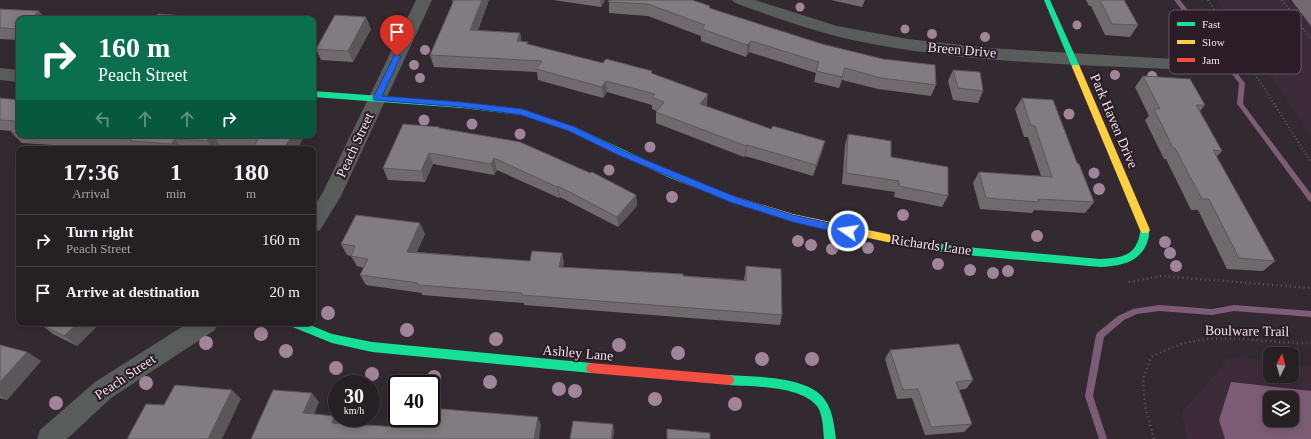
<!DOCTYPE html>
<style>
:root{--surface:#262024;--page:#2e282c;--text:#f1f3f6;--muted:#a4a3a6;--line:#423e41}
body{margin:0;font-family:Georgia,serif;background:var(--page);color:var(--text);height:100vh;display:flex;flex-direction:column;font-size:15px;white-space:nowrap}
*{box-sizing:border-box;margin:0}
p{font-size:13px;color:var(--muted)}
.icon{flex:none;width:22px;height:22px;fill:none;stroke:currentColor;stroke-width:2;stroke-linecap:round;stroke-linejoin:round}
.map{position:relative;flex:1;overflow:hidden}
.sheet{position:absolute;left:16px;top:146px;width:300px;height:180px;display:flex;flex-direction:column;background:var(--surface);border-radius:8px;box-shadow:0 2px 10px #0003,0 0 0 1px var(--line)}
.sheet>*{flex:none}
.hud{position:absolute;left:16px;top:16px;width:300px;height:122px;border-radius:8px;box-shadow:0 2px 10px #0003,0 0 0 1px var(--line);background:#0b6e4f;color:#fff;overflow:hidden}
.needle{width:26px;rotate:5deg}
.fabs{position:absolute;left:1263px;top:347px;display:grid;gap:8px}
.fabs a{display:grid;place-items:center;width:36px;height:36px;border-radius:8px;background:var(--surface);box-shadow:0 2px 10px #0003,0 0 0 1px var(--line);font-size:20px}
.speed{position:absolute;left:328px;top:375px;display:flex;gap:8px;font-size:20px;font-weight:700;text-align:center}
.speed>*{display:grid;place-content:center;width:52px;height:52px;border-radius:50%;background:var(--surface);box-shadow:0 2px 10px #0003,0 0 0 1px var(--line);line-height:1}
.speed small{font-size:10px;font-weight:400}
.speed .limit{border:2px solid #111;border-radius:6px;background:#fff;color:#111}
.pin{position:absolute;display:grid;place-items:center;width:34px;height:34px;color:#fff;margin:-41px -17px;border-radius:50% 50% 50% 0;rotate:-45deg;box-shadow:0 0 4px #0007}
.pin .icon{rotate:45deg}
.me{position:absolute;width:44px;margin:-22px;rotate:283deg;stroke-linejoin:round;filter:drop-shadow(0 0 3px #0008)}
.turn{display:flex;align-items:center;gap:14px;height:84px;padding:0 16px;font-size:18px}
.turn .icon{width:52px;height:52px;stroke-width:2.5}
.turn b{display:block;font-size:28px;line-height:34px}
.lanes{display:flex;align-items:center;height:38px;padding:0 16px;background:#0003;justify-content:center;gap:20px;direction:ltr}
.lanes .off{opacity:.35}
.eta{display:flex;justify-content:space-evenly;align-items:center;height:68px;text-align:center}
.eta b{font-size:24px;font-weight:700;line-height:28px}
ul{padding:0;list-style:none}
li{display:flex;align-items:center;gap:12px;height:52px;padding:0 16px;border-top:1px solid var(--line)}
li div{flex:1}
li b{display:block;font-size:15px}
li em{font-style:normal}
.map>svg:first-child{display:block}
.built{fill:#3e2b3a;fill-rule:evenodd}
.water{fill:#7d5d75;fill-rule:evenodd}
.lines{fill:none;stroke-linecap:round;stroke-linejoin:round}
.stream{fill:#7d5d75;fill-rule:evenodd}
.path-far1{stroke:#5d5e5f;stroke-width:2;stroke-dasharray:1 2.5;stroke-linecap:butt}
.path{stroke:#5d5e5f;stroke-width:2.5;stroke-dasharray:1 3.5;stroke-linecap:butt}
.street{fill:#585c5a;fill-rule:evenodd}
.fast{fill:#16e098;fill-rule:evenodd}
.slow{fill:#ffcf43;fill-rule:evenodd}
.jam{fill:#f24e42;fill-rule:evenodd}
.tree{fill:#a1849a}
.wall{fill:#706a6f}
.shaded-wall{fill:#5b565a}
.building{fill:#827b81;stroke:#5b565a}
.route{fill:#2563eb;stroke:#184099}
.labels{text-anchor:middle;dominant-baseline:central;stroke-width:4;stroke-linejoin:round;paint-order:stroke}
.street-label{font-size:14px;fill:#ede2ea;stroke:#2b1c27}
.key{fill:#2b1c27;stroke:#655762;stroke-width:1}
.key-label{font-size:11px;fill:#ede2ea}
</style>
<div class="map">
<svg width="1311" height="439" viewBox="0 0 1311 439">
<rect width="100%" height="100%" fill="#322a30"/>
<path class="built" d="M1217 0H1311V136L1275 82Z
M1230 357 1270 361V376H1292V364L1311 366V439H1187L1182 412ZM1270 398H1292V420H1270Z"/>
<path class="water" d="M1231 382 1311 391V439H1225L1219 420ZM1270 398H1292V420H1270Z"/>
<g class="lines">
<path class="stream" d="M1174 0H1180L1244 82 1245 83 1243 104 1311 194V202L1309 201 1238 105 1237 104 1239 83Z
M1159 305 1212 309 1234 305 1311 311V317L1234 311 1212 315 1159 311 1137 314 1124 320 1104 337 1093 396 1107 439H1099L1085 396 1096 335 1097 333 1118 316 1133 309Z"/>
<path class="path-far1" d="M1208 0 1311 162
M1282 0 1311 39"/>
<path class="path" d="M1129 282 1161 276 1311 288
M1154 439 1145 406 1143 379 1151 357C1165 350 1179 344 1194 341 1232 334 1273 344 1311 343"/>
<path class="street" d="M416 0H432L341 196 320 230 313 232V208L323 192Z
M732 0H755L837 26 908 39 988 48 1191 60 1197 61 1199 65 1197 69 1191 70C1078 64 964 64 853 40 813 31 774 17 735 3Z
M0 68 19 70V82L0 80Z
M188 323H218L215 330 111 398 67 439H37L40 430 95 382Z"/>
<path class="fast" d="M1044 0H1050L1080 67 1079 69H1073L1072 67Z
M313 91 462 102 522 109 575 127 676 174 730 195 731 197 727 200 670 178 569 131 521 115 462 108 313 97Z
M1145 226 1148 227C1150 232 1149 238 1147 243 1139 263 1120 266 1100 267L955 254 906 246 903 245 901 242 903 239 906 238 955 246 1100 259C1114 258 1131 258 1137 243 1140 238 1139 233 1142 227Z
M289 323H305L332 334 372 342 591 363 595 365 596 368 595 371 591 373 372 352 332 343 290 326Z
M729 375C755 377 809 376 825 400 833 411 834 426 836 439H824C823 429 823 414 817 406 800 385 754 387 729 385L725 383 724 380 725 377Z"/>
<path class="slow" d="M1073 65H1079L1080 67 1150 230 1148 233H1142L1140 230 1072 67Z
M727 194 793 214 906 238 909 239 911 242 909 245 906 246 793 222 724 199 723 197Z"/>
<path class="jam" d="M591 363 729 375 733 377 734 380 733 383 729 385 591 373 587 371 586 368 587 365Z"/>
</g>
<g class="tree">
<circle cx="800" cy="7" r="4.5"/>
<circle cx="1077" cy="25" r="4.5"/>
<circle cx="905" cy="29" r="4.5"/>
<circle cx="932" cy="34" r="5"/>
<circle cx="985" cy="37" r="5"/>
<circle cx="425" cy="50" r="5"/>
<circle cx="414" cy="65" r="5"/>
<circle cx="1115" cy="75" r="5"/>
<circle cx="1152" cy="76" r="5"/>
<circle cx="420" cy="78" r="5"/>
<circle cx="1069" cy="114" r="5.5"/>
<circle cx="424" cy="120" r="5.5"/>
<circle cx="472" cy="124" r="5.5"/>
<circle cx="520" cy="134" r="5.5"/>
<circle cx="650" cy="147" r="5.5"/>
<circle cx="609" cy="170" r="5.5"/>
<circle cx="1094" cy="173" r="5.5"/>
<circle cx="1099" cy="189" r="6"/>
<circle cx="672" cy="197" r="6"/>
<circle cx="903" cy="215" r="6"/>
<circle cx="1037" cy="236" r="6"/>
<circle cx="798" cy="241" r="6"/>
<circle cx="1165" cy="242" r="6"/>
<circle cx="811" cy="245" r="6"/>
<circle cx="868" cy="248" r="6"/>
<circle cx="832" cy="249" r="6"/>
<circle cx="1170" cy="253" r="6"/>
<circle cx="938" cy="264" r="6"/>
<circle cx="1176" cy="266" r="6"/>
<circle cx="970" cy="270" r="6"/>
<circle cx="1008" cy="271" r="6"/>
<circle cx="993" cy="273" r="6"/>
<circle cx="328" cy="313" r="7"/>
<circle cx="407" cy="330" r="7"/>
<circle cx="261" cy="334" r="7"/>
<circle cx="496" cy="339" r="7"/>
<circle cx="206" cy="343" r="7"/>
<circle cx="619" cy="345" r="7"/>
<circle cx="286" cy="351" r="7"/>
<circle cx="678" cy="353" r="7"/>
<circle cx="762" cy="359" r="7"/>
<circle cx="812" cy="359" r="7"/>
<circle cx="336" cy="368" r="7"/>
<circle cx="372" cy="374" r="7"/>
<circle cx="434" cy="377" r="7"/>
<circle cx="490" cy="382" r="7"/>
<circle cx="146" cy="383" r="7"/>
<circle cx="559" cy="389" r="7"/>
<circle cx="575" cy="391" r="7"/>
<circle cx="655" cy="399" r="7"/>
<circle cx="56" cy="403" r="7"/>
<circle cx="735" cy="404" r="7"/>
</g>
<path class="wall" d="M452 0H489L478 30 520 33 521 41 528 44 603 63 652 71V73L707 105 706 106 822 152 813 176 745 156 744 157 656 123V112L657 111 652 109V105L607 92 603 98 538 80 537 72 434 67 430 55 453 3Z
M553 0H605L601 7Z
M609 0 710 8 936 85 931 96 878 89 842 80 839 88 814 82 816 73 749 52 746 57 701 41V36L648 16 609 13Z
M831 0H865L862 7Z
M1086 0H1124L1138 25 1130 37 1105 35 1091 6H1089Z
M1292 0H1311V26L1292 1Z
M0 9 19 19V40L0 39Z
M371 29 353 62 321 60 316 49Z
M953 70 983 91 978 103 953 100 948 81Z
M1143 76 1205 105 1200 111 1222 151 1216 157 1275 261 1263 271 1227 269 1198 210H1191L1166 159H1164L1145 120 1149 116 1135 87Z
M0 98 19 100V135H305L297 149 220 145 217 149H114L22 143 11 132 12 131 0 130Z
M1022 98 1077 163 1094 202 1085 213 1034 210 1032 213 980 209 973 183 979 172 1041 176 1028 137H1024L1015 109Z
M440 128 636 195 637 206 618 227 560 197 559 198 497 170 494 175 433 164 425 182 388 180 383 168Z
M848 134 891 157 948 196 942 207 894 197 895 192 842 184 845 145Z
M425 234 417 252 530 261 562 253 564 263 563 267 744 280 746 266 782 315 780 325 524 305V303L422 295V293L366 285 360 275 364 268 357 266 351 256 347 255 341 244Z
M40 323H100L77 346 53 334 40 324Z
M0 345 27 352 41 361 7 400 0 398Z
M890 350 973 380 966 389 959 390 972 424 964 432 925 435 912 398 897 399 885 359Z"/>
<path class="shaded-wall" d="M482 0H489L473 41 470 30Z
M600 0H605L601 7Z
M39 11 46 19H31Z
M366 17 371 29 353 62 348 51Z
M520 33 522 44 517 41Z
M751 41 749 52 746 57 747 45Z
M845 68 842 80 839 88 842 77Z
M606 81 607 92 603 98 602 87Z
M708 94 707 105 699 115 700 104Z
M211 135H213L220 145 217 149H213L207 141Z
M292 135H305L297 149H284Z
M175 139 183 149H175L171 144Z
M825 141 822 152 813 176 816 165Z
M747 145 745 156 744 157 746 146Z
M429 153 433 164 425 182 421 171Z
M494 158 497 170 494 175 491 164Z
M558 186 560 197 559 198 557 187Z
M636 195 637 206 618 227 617 217Z
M420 223 425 234 412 262 407 252Z
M562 253 564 263 561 277 559 267Z
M78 323H100L77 346 64 336Z
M27 352 41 361 7 400 0 396V382Z
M232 390 241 399 222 439H208Z
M312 393 319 402 311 422 303 413Z
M335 416 342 424 332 423Z
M538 417 541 425 539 439H534Z
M613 424 614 432 613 439H611Z"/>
<path class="building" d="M454 0H482L470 30 520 33 517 41 528 42 527 44 603 63 606 59 652 71 651 73 708 94 700 104 771 129 773 126 825 141 816 165 747 145 746 146 656 112 664 102 652 97 655 94 606 81 602 87 536 69 542 61 430 55Z
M609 0H692L710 6 709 8 822 44 883 59 935 65 936 85 881 78 845 68 842 77 816 71 819 62 751 41 747 45 702 29 705 25 648 4 608 2Z
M1100 0H1124L1138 25 1112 24Z
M0 9 39 11 31 19H19V29L0 28Z
M158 14 202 17 201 19H154Z
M335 15 366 17 348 51 316 49Z
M51 16 82 17 80 19H47Z
M953 70 980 72 983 91 958 88Z
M1143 76 1190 79 1205 105H1196L1222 151 1213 150 1275 261 1239 258 1209 199H1202L1175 148H1173L1154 109H1160Z
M0 98 19 100V121L0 120Z
M1022 98 1053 100 1077 163 1079 164 1094 202 1038 199 1039 202 986 198 979 172 1052 177 1035 126H1031Z
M19 123V133L11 132Z
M403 124 439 127V128L520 142 590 173 592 172 636 195 617 217 558 186 557 187 494 158 491 164 429 153 421 171 383 168Z
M848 134 891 141V157L948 167V196L899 186V181L846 173Z
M60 135H211L207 141 175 139 171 144 130 141 131 139Z
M237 135H292L284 149H252L260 136Z
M356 215 420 223 407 252 530 261 532 251 562 253 559 267 683 274V276L746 281V266L781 269 782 315 522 295V293L418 285V283L360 275 368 259 351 256 355 246 341 244Z
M40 323H78L64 336 40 324Z
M959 344 973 380 956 382 972 424 931 427 918 389 903 390 890 350Z
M0 345 27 352 0 382Z
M175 385 232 390 208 439H127L146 404 164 405Z
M273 390 312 393 303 413 335 416 332 423 398 427 400 418H431V408L538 417 534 439H251Z
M573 421 613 424 611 439H570Z
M667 429 710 433V439H667Z"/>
<path class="route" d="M395 54 401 56 382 96 462 102 522 109 575 127 624 151 736 197 793 215 848 227 853 231 848 235 793 222 730 202 618 155 569 131 521 115 462 107 374 100 373 98Z"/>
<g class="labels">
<g class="street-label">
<text transform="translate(962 50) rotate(5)">Breen Drive</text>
<text transform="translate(1114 121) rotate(67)">Park Haven Drive</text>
<text transform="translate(355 145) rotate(-65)">Peach Street</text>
<text transform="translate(931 245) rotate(8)">Richards Lane</text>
<text transform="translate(1247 331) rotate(1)">Boulware Trail</text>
<text transform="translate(578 353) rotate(5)">Ashley Lane</text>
<text transform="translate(125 377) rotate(-34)">Peach Street</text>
</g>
</g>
<rect x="1169" y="10" width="132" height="64" rx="6" class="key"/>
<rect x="1177" y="22" width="18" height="4" fill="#16e098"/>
<rect x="1177" y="40" width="18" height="4" fill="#ffcf43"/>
<rect x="1177" y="58" width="18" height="4" fill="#f24e42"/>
<g class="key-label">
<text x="1202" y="28">Fast</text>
<text x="1202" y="46">Slow</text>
<text x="1202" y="64">Jam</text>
</g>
</svg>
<div class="fabs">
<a><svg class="needle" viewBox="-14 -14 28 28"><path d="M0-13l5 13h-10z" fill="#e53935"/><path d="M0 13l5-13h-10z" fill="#a4a3a6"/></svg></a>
<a><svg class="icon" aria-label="layers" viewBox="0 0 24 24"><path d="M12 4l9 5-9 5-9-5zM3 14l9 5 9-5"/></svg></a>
</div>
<div class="speed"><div>30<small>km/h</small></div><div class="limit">40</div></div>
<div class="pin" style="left:397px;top:56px;background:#d93025"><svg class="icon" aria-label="arrive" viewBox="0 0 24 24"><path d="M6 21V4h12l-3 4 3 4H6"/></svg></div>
<svg class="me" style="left:848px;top:231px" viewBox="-20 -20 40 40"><circle r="17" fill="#2563eb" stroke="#fff" stroke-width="3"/><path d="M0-11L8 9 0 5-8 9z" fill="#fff"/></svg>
<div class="hud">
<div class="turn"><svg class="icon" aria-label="right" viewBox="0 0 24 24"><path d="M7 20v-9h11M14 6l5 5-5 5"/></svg><div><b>160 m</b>Peach Street</div></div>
<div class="lanes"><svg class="icon off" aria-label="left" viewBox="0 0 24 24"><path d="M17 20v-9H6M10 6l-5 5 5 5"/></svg><svg class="icon off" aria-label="ahead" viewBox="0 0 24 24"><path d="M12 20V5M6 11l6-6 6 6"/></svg><svg class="icon off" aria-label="ahead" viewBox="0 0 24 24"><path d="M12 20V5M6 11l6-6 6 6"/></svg><svg class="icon" aria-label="right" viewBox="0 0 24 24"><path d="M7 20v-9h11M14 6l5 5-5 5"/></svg></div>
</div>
<section class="sheet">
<div class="eta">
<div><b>17:36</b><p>Arrival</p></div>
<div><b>1</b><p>min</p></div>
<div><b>180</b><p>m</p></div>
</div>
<ul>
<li><svg class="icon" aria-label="right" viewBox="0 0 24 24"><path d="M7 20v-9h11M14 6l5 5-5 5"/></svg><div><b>Turn right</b><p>Peach Street</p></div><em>160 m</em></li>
<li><svg class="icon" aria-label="arrive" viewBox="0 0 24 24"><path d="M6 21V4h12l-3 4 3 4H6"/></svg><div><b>Arrive at destination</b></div><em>20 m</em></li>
</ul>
</section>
</div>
